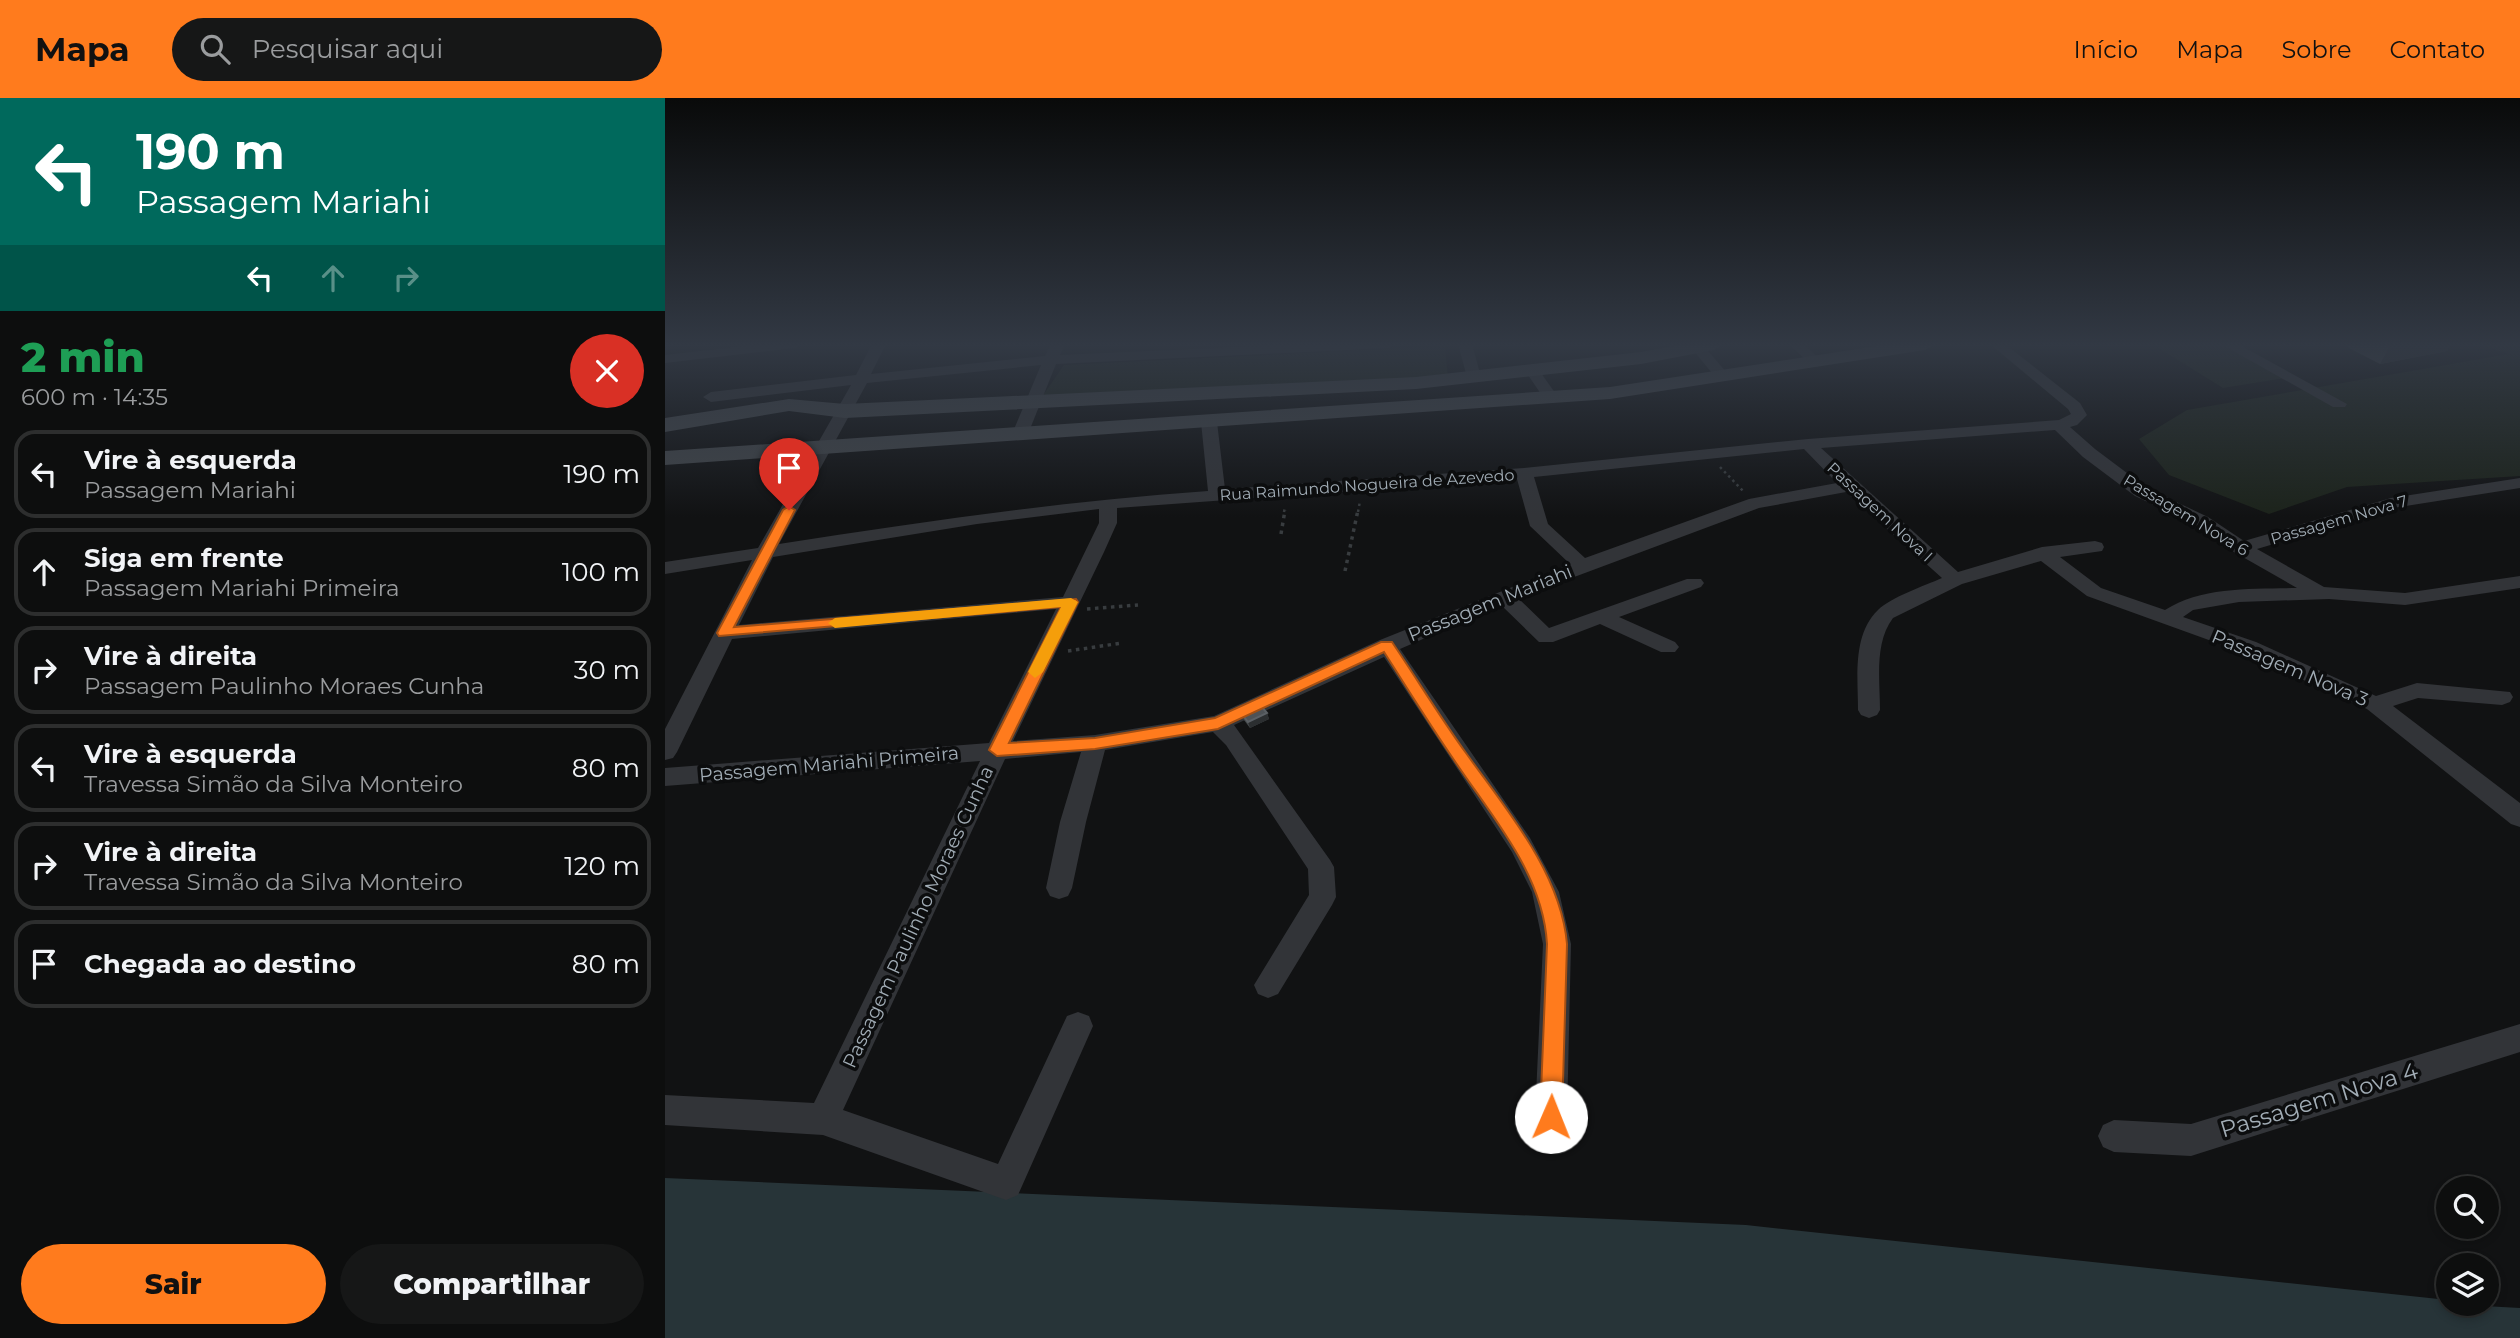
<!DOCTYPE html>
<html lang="pt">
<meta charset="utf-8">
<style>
:root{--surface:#0d0e0e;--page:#161717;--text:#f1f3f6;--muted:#9a9c9e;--line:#2d2e2e;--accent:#ff7b1d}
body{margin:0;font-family:Montserrat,sans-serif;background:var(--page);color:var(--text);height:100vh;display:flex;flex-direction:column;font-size:26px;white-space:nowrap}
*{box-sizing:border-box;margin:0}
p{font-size:23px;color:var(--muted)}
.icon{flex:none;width:38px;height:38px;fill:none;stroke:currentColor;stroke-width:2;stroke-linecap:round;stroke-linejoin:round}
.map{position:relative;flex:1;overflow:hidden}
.details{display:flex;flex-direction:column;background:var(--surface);width:665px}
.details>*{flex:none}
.guide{background:#00695c;color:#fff;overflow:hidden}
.tools{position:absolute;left:1771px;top:1078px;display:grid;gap:14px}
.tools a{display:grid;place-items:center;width:63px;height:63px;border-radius:50%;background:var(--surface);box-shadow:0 4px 10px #0003,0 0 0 2px var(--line);font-size:35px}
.pin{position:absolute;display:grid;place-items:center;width:60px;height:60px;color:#fff;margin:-72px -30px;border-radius:50% 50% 50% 0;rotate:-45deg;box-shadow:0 0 7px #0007}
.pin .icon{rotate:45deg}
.me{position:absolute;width:77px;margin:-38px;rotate:1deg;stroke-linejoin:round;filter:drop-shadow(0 0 5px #0008)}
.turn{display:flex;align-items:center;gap:24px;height:147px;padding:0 21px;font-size:32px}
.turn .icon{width:91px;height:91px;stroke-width:2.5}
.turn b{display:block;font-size:49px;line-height:60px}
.lanes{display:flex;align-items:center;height:66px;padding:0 21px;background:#0003;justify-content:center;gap:35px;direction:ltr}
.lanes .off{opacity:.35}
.round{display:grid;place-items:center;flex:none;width:74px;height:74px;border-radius:37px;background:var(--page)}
.headline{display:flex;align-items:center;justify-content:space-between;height:119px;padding:0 21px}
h1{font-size:42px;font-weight:800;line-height:52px;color:#1e9e55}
.cta{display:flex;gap:14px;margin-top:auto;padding:14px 21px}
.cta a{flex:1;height:80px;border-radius:42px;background:var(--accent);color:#111;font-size:28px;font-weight:800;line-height:80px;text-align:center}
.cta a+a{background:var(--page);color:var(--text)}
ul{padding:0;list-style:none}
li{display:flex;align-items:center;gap:21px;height:88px;margin:0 14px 10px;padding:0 7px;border:4px solid var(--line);border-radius:21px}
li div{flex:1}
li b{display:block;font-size:26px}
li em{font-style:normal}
header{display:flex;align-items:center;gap:42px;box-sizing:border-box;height:98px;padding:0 35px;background:var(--accent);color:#111}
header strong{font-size:33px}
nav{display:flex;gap:38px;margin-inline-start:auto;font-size:24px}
.search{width:490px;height:63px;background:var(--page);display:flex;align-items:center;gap:18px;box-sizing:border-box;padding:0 24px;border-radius:38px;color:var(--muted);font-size:26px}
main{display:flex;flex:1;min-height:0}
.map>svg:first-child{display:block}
.green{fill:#1c231b}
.water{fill:#273438}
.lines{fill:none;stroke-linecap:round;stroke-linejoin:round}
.path-far1{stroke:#383c3f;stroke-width:2.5;stroke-dasharray:2.5 3.5;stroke-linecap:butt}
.path{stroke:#383c3f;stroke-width:3.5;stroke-dasharray:3.5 4.5;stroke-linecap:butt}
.street{fill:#323438;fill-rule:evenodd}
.secondary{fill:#404448;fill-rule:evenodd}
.wall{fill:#44484b}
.shaded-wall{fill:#2b2e30}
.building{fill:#4e5256;stroke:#5b6065;stroke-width:2}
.route{fill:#ff7b1d;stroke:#a65013;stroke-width:2}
.slow{fill:#f59e0b}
.labels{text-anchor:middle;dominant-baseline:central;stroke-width:7;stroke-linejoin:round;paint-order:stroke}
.far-street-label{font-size:16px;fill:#a1acb5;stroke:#0c0d0e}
.street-label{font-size:19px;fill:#a1acb5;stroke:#0c0d0e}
.near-street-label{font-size:23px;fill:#a1acb5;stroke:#0c0d0e}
</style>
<header>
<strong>Mapa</strong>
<div class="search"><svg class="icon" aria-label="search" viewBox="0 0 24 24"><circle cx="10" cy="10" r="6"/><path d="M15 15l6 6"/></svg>Pesquisar aqui</div>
<nav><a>Início</a><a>Mapa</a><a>Sobre</a><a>Contato</a></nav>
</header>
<main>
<section class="details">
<div class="guide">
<div class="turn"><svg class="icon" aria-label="left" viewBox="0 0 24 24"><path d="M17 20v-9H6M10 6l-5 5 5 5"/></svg><div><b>190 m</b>Passagem Mariahi</div></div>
<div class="lanes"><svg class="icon" aria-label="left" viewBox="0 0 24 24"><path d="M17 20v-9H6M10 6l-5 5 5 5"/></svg><svg class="icon off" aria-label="ahead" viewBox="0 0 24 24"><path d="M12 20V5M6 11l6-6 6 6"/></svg><svg class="icon off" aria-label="right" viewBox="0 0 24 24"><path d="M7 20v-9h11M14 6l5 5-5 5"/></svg></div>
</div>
<div class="headline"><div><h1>2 min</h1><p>600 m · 14:35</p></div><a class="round" style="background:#d93025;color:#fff"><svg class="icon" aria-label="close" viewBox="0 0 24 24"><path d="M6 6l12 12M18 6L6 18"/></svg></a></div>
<ul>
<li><svg class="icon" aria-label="left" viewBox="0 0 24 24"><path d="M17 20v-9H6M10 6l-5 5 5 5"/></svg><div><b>Vire à esquerda</b><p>Passagem Mariahi</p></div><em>190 m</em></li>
<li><svg class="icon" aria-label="ahead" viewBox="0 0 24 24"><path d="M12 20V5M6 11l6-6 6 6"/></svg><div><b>Siga em frente</b><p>Passagem Mariahi Primeira</p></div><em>100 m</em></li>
<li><svg class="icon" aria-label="right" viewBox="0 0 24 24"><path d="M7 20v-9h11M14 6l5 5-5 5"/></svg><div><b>Vire à direita</b><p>Passagem Paulinho Moraes Cunha</p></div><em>30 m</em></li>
<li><svg class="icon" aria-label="left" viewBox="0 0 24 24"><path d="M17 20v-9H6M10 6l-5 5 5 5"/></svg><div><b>Vire à esquerda</b><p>Travessa Simão da Silva Monteiro</p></div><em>80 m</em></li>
<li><svg class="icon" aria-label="right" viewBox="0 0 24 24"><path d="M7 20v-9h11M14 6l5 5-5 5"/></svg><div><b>Vire à direita</b><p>Travessa Simão da Silva Monteiro</p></div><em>120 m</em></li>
<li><svg class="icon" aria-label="arrive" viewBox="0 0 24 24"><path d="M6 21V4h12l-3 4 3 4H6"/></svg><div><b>Chegada ao destino</b></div><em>80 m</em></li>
</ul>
<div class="cta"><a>Sair</a><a>Compartilhar</a></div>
</section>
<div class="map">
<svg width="1855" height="1240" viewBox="0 0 1855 1240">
<rect width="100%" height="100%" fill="#111213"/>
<path class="green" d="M1514 246H1560L1620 280 1558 290 1492 249Z
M1811 246H1855V378L1682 389 1604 416 1504 377 1474 341 1522 312 1844 256Z
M780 248 783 281 374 303 399 267Z"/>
<path class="water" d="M0 1080 1081 1127 1783 1202V1206L1855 1210V1240H0Z"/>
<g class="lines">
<path class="path-far1" d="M1055 369 1079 394
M619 414 620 409
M693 414 695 403"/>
<path class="path" d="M616 436 620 412
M680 473 693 412
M422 511 473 507
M403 553 457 545"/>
<path class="street" d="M97 246H137L130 250 0 265V257Z
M207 246H221L206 276 380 258 386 246H400L395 257 643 246H731L724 250 391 266 363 336 355 341 347 336 376 267 202 285 114 446C257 424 398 403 543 393L536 324 544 319 552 324 560 391 859 370 1143 341 1394 322 1406 316 1403 311 1325 246H1340L1415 305 1422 317 1412 327 1405 329 1430 351 1482 390 1543 419 1579 443 1726 400 1855 380V390L1728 410 1592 451 1659 489 1740 495 1855 478V490L1740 507 1664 501 1574 504 1528 512 1518 519 1591 544 1711 598 1752 585 1845 594 1848 599 1845 604 1837 607 1753 600 1728 608 1855 705V729L1846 726 1702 611 1577 554 1422 498 1376 463 1297 486 1228 520C1209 545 1215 583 1215 612L1212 617 1204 620 1196 617 1193 612C1193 580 1187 537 1213 512 1226 499 1259 488 1277 480L1181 394 1094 410 853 500 884 530 1022 481H1036L1039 485 1036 489 954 519 1010 544 1014 549 1010 554H996L935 526 888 544H874L836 507 735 551 865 740 894 794 906 846 902 1019 897 1030 886 1035 875 1030 870 1019 878 846 867 794 847 754 719 559 569 627 665 762 669 769 671 799 667 807 613 896 603 900 593 896 589 887 644 797 643 771 561 647 548 634 440 652 421 724 407 790 403 798 394 801 385 798 381 790 395 724 416 654 340 661 178 1012 333 1066 402 918 413 914 424 918 428 928 353 1097 341 1102 158 1037 0 1027V997L149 1005 315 663 0 688V670L324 645 391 511 67 541 12 654 8 660 0 662V631L87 462 0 476V464L93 450 186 287 46 304 38 299 46 294 191 277ZM1390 332 1418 359 1470 398 1531 427 1569 454 1632 490C1589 491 1537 488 1500 512L1436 490 1395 459 1437 453 1439 449 1437 445 1430 443 1377 449 1293 474 1156 350ZM1139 351 1172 385 1084 401 920 460 883 426 869 379ZM852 381 865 428 905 466 715 542 549 618 430 637 348 643 439 454 452 425V410ZM434 411V425L398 499 74 527 108 459 312 426Z
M793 246H807L816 279 814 282H804L802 279Z
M1023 246H1037L1062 275 1064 278 1062 281H1052Z
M1124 246H1139L1157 263 1155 266H1145Z
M1556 246H1573L1682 306 1680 309H1668Z
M866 267 871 268 893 299 890 302 885 304 880 302 859 271Z
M1855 926V954L1526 1058 1449 1054 1438 1049 1433 1038 1438 1027 1449 1022 1526 1026Z"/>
<path class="secondary" d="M1020 246H1059L1049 252 976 266 751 291 180 320 124 313 0 334V320L124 301 180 306 751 279 976 254Z
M1225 246H1270L1260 252 945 301 0 367V353L945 289Z"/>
</g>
<path class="wall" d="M1681 246H1786L1782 253 1715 266 1682 249Z
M577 609 602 615 604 621 585 630 579 622 577 616 579 615Z"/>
<path class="shaded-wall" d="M1726 246H1786L1782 253 1715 266Z
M602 615 604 621 585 630 583 624Z"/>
<path class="building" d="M591 602 602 615 583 624 577 616 581 614 577 609Z"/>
<linearGradient id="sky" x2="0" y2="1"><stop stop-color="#090a0a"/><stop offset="0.59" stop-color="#323944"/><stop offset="1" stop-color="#323944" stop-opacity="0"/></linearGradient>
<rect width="1855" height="419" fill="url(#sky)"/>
<path class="route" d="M124 408 130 412 69 529 411 501 413 504 344 645 430 640 550 620 716 544H727C752 581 775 619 801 655 841 711 896 775 902 846L897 1019 894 1027 886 1030 878 1027 875 1019 882 846C878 775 826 718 789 662 765 627 742 590 719 554L553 631 430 651 332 658 324 652 396 509 54 538 52 535 118 412Z"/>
<path class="slow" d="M406 500 413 504 378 574 370 580 363 574 396 509 170 530 163 525 170 520Z"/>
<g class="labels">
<g class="far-street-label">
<text transform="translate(702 387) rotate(-4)">Rua Raimundo Nogueira de Azevedo</text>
<text transform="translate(1215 414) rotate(43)">Passagem Nova I</text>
<text transform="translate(1521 417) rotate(31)">Passagem Nova 6</text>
<text transform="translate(1674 422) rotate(-16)">Passagem Nova 7</text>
</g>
<g class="street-label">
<text transform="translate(825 505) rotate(-22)">Passagem Mariahi</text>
<text transform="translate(1625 570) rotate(23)">Passagem Nova 3</text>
<text transform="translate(164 666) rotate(-5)">Passagem Mariahi Primeira</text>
<text transform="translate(253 819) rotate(-65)">Passagem Paulinho Moraes Cunha</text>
</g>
<g class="near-street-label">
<text transform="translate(1654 1002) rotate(-17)">Passagem Nova 4</text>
</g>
</g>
</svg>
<div class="tools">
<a><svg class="icon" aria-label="search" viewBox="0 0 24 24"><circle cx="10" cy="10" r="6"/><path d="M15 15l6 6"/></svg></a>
<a><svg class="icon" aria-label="layers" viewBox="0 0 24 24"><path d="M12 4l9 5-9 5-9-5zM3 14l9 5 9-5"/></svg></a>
</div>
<div class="pin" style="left:124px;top:412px;background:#d93025"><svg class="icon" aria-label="arrive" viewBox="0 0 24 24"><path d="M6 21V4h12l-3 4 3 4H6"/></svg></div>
<svg class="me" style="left:886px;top:1019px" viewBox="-20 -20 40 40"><circle r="19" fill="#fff"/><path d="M0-13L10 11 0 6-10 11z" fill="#ff7b1d"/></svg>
</div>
</main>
